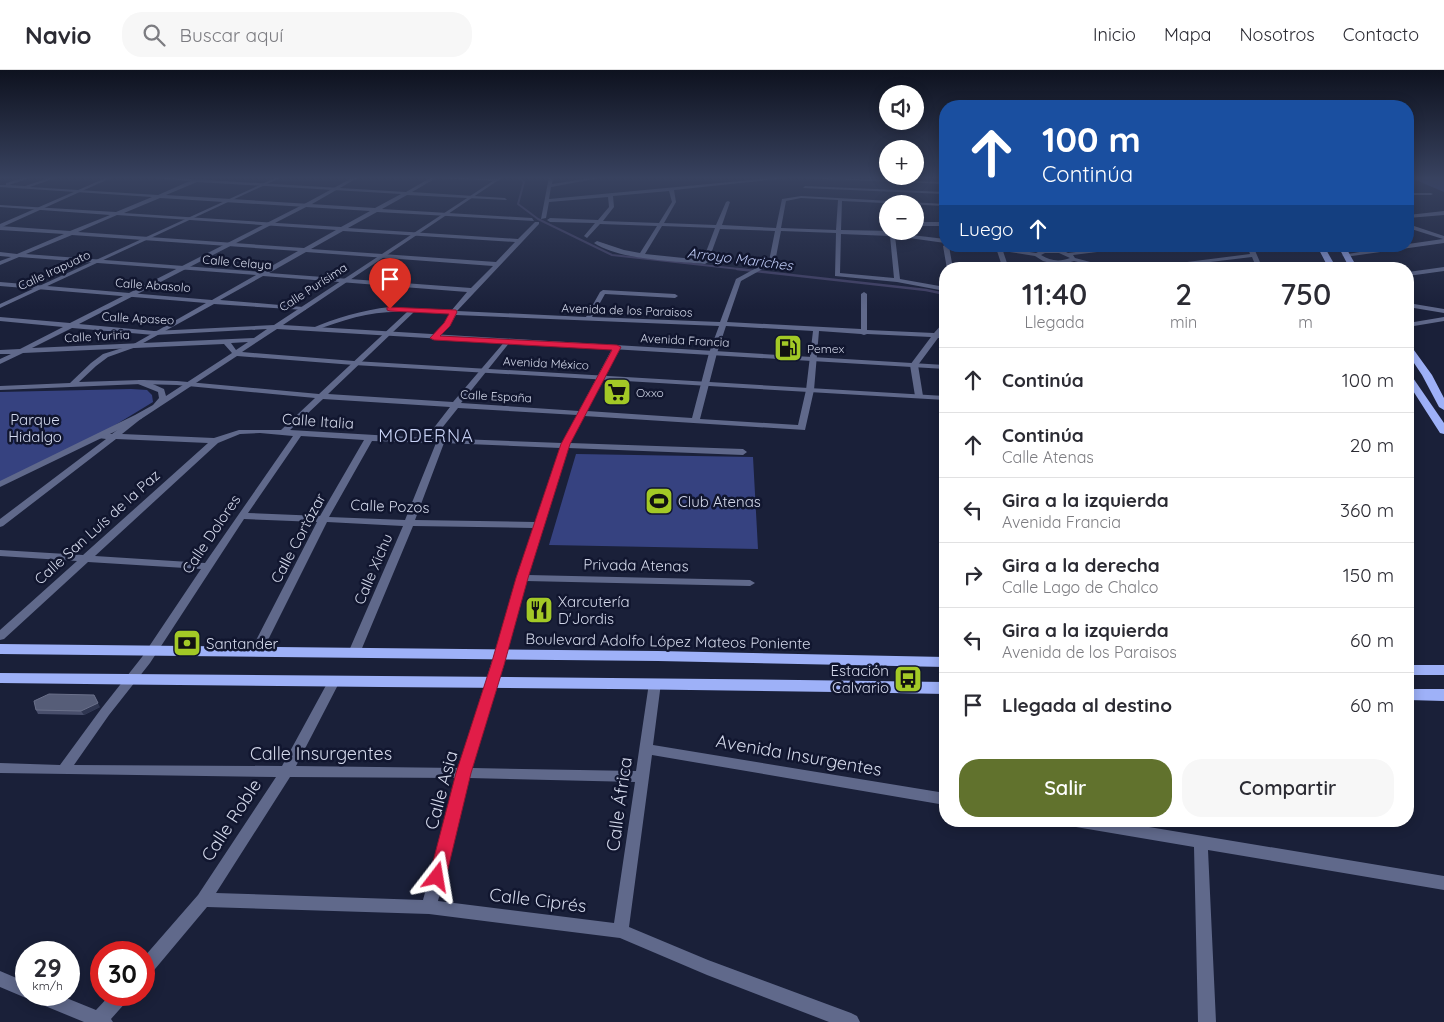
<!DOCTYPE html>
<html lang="es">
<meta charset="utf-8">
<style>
:root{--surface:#fff;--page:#f7f7f7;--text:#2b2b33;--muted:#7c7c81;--line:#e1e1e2;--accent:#61722d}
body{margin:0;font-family:Quicksand,sans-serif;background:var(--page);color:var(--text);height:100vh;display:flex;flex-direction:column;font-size:19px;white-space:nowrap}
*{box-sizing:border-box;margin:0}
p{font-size:16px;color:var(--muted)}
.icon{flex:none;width:28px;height:28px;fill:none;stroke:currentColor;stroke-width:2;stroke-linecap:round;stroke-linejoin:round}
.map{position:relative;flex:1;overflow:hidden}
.details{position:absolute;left:939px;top:192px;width:475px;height:565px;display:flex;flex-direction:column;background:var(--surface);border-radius:20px;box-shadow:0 2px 12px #0003}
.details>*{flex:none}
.hud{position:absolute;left:939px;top:30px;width:475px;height:152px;border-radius:20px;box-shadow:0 2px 12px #0003;background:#1a4fa0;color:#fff;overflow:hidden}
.tools{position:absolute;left:879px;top:15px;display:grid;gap:10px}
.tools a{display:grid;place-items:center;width:45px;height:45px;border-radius:50%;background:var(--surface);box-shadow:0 2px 12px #0003;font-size:25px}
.speed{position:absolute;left:15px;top:871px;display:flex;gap:10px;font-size:25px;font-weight:700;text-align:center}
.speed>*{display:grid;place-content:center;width:65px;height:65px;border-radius:50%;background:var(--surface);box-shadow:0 2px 12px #0003;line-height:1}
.speed small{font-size:12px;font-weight:400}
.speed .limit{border:8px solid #d22;background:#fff;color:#111}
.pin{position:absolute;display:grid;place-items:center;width:42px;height:42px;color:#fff;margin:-51px -21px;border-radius:50% 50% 50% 0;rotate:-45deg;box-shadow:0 0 5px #0007}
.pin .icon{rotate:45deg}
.me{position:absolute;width:55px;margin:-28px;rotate:14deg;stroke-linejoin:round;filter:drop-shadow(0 0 4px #0008)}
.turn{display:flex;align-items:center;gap:18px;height:105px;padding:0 20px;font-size:22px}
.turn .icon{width:65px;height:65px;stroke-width:2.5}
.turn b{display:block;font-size:35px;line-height:42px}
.then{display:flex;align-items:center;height:48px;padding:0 20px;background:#0003;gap:10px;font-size:19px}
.eta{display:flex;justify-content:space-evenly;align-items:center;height:85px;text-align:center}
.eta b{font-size:30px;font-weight:600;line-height:35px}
.primary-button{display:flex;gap:10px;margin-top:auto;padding:10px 20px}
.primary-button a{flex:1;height:58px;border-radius:20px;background:var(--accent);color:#fff;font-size:20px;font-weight:600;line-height:58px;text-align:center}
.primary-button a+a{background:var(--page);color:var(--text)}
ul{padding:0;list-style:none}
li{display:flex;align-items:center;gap:15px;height:65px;padding:0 20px;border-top:1px solid var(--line)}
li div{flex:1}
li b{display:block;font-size:19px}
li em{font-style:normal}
header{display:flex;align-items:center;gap:30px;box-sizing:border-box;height:70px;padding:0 25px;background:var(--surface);border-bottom:1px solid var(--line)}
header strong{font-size:24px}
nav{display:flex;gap:28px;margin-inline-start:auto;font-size:18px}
.search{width:350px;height:45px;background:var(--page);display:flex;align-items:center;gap:12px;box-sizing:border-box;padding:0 18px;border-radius:20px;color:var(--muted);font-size:19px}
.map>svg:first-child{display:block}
.green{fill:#364280}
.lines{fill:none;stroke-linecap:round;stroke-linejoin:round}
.stream-far1{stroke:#424166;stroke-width:2}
.stream{stroke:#424166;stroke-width:2.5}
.minor{fill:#60698b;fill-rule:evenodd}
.tertiary{fill:#60698b;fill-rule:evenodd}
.primary{fill:#9eb1f8;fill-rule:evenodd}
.wall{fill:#484e6b}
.shaded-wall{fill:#2f3651}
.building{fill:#565d78;stroke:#6a708a}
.route{fill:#e11d48;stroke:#92132f}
.labels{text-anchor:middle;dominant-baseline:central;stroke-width:5;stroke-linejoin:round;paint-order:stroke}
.far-street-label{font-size:12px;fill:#d3d8ea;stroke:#11162f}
.far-poi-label{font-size:12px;fill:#d3d8ea;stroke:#11162f;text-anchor:start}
.far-water-label{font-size:14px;font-style:italic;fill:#bdc9f4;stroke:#11162f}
.park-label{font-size:15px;fill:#d4dbf0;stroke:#11162f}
.street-label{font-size:15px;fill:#d3d8ea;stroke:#11162f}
.poi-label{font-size:15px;fill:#d3d8ea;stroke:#11162f;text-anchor:start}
.quarter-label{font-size:18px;letter-spacing:1px;fill:#c7d1f4;stroke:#11162f}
.near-street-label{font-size:18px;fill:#d3d8ea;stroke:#11162f}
</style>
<header>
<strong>Navio</strong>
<div class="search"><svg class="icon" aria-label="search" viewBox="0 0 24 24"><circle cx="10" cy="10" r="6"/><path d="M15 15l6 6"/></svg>Buscar aquí</div>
<nav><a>Inicio</a><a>Mapa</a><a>Nosotros</a><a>Contacto</a></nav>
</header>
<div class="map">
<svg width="1444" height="952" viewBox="0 0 1444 952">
<rect width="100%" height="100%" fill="#1a2039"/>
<path class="green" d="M1409 107H1439L1444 109V122Z
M131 319 147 320 152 325 153 332 107 360 0 414V322Z
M576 384 753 387 758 479 549 475Z"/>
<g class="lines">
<path class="stream-far1" d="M518 107 524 112 518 134 538 149 612 185 748 200"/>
<path class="stream" d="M737 199 926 220 945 224"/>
<path class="minor" d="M27 107H33L9 115 25 116 52 107H58L30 117 158 125 190 111 140 107H158L406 122 432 107 497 109 499 111 436 108 412 122 505 128 507 130 407 125 382 139 532 148 534 151 377 142 348 158 518 169 535 152H539V154L457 241 586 247 600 222 603 220 675 224 678 226 675 228 605 224 592 247 720 252 736 209 769 191 775 161 720 159 708 192 705 194C674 191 620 190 594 173L597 171 624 180 640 183 657 156 600 154 587 168 584 166 595 153 550 152 547 150 550 148 598 150 609 137 608 127 549 132 546 148 541 149 549 107H553L552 114 597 107H605L551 117 549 129 784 107H796L674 120 676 132 664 153 716 155 726 132 728 131 730 132 722 155 776 158 782 129 801 126 945 134V136L842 131 841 160 895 161V163L945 169V173L895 166 900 209 945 217V221L897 212 835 206 836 163 781 161 775 192 741 211 727 252 861 259V224L864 222 867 224V260L934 263 943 253 945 252V259L941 264H945V268H938L918 295 923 326 922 328H916L915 326 910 295 931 267 867 264 864 265 861 264 819 261 814 320 805 360 584 346 570 373 743 379 747 382 743 385 568 378 528 505 750 510 755 513 750 516 526 511 504 595 472 698 636 701 649 613 651 610 655 609 659 610 661 613 653 675 945 723V735L652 685 629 857 708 890 851 943 857 946 860 952H829L707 905 620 868 429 844 207 837 150 905 144 907V887L198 825 276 707 0 703V693L60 695 101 639 142 587 201 499 88 492 4 569 0 570V560L77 491 0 486V480L83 485 208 373 116 369 3 456 0 457V449L106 369 98 368V364H112L135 346H138L142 348 122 364 214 368 239 360H281L315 328 177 315 141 314 0 320V316L70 313 91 293 103 284 132 275 206 233 0 216V212L212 230 256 205 19 187 0 195V191L11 187 0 186V182L17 184 64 164 0 160V156L70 161 110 145 0 137V135L116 142 152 127 0 117V115H6V113ZM197 112 401 124 375 138 166 125ZM669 121 672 132 659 153 603 151 614 137 613 126ZM160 128 370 141 341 157 124 143ZM801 128 838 130 836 160 781 158 786 131ZM117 145 336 160 304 178 78 162ZM662 156 715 158 703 190 645 184ZM343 161 515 172 496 192 311 179ZM841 164 890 166 894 208 840 203ZM72 165 298 181 261 202 26 184ZM306 182 493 196 471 218 269 203ZM263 206 467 222 451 241 390 237C362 240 336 248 310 259V261H314C345 249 374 240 407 242L319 324 177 311 141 310 79 312 96 296 108 287 136 277 214 234 305 240 306 239 303 237 220 230ZM414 242 449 244 445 253 430 268 433 270 450 255 456 245 719 256 709 283 692 348 587 341 621 277 617 275 613 277 579 341 461 333 510 272 511 271 508 269 506 270 453 332 328 324ZM726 256 813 261 806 320 798 355 700 349 717 283ZM323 329 450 337 426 368 290 360ZM458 338 577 345 562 373 434 368ZM260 363 293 366 205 493 95 486 218 373 240 364ZM301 366 364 370 320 446 248 443ZM372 371 436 373 405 450 329 447ZM444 373 560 378 535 452 415 450ZM244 449 317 452 250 582 252 585H260L262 582 327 452 403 456 348 583 350 586H358L360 583 413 456 533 458 459 698 296 696 340 611 338 608 334 607 330 608 282 696 74 695 109 645 150 593ZM290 707 456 708 423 830 216 823ZM469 708 635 712 614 853 438 831Z
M799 107 945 112V114L801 108Z
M805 116 945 122V124L803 118Z
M1408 123H1431L1433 124 1431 125H1408Z
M915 152H945V156H915Z
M1408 154 1444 166V173L1345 187 1342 185 1395 176H1408V174L1443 169 1408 158Z
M945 175V176H949L953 199H947L943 176Z
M975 176H991L1036 183 1044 179H1060L1068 183 1124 176H1145L1073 185 1075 188 1117 199H1106L1074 191 1064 194H1054L1043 191 1035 186 1003 181 1009 199H1003L997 181ZM1045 183H1059L1070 188C1060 192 1050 191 1041 185Z
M1247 176H1253L1263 199H1257L1252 187 1152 199H1132L1250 184Z
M1444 197V201L1408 206V202Z
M1069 751H1113L1444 806V820L1208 780 1216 952H1198L1194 777 1076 757 1071 755Z
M0 901 26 912V925H59L96 940 110 925H129L127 931 111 949 113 952H84L33 931 31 926 26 928 0 917Z"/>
<path class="tertiary" d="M108 107H113L0 158V154Z
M277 107H282L0 238V234Z
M354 107H359L312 134 79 254 154 261 274 255 499 107H503L283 255 945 295V299L277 259 242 282 354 291 945 326V330L354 295 237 286 141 349 0 417V411L135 345 153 335 159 328 158 322 138 314V310H144L164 319 166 326 232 283 224 274 23 283 0 294V289L11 284H0V280L20 279 63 257 0 251V247L70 253 308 132ZM72 258 154 265 267 259 254 268 32 278ZM248 272 236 280 231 273Z
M1444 141V145L1408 148V145Z
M1408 233 1444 239V243L1408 237Z
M1444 247V251L1408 257V253Z"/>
<path class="primary" d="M1317 176H1324L1337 199H1329Z
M1338 176H1345L1358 199H1350Z
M1408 275 1411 276 1432 305 1444 328V340L1439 337 1422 305 1408 284Z
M1408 304 1411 305 1444 353V364L1440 363 1408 313Z
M0 574 658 581 945 587V597L658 591 0 584Z
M1408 595H1444V605H1408Z
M0 603C315 606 630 607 945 612V624C630 618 315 617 0 613Z
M1444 619V631L1408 630V619Z"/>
</g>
<path class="wall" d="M100 637 84 645 38 644 36 640Z"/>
<path class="shaded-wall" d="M94 625 100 637 84 645 81 641Z"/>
<path class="building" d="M49 624 94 625 98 633 81 641 36 640 34 631Z"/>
<linearGradient id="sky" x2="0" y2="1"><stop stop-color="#0e121f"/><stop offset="0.45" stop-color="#38425f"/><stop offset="1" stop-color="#38425f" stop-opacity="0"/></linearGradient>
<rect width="1444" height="240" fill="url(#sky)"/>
<path class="route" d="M387 237 456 240 457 242 450 256 440 266 617 275 621 277 570 374 528 508 504 595 471 703 446 807 443 812 437 814 431 812 429 807 456 703 491 595 516 508 561 374 612 280 434 270 430 268 444 253 449 244 390 241 387 240Z"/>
<defs>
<symbol id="fuel-square" viewBox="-11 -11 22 22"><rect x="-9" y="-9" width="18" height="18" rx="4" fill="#a3c926" stroke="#11162f"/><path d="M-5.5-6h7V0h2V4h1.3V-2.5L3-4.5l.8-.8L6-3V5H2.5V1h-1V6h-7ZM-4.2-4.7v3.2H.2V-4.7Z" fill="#111"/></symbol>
<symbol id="supermarket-square" viewBox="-11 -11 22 22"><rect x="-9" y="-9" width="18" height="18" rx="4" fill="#a3c926" stroke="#11162f"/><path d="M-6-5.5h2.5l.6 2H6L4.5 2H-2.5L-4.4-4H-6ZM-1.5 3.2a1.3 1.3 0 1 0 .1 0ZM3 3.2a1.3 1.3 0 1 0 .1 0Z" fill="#111"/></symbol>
<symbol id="stadium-square" viewBox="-11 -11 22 22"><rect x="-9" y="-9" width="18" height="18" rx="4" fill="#a3c926" stroke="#11162f"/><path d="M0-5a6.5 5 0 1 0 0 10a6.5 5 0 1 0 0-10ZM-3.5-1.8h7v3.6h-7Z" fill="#111"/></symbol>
<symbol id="restaurant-square" viewBox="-11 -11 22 22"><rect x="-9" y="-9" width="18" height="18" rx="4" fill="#a3c926" stroke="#11162f"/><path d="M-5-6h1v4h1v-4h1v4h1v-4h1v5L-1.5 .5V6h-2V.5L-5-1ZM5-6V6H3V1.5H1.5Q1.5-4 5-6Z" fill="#111"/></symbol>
<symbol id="bank-square" viewBox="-11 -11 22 22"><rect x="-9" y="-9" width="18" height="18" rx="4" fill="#a3c926" stroke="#11162f"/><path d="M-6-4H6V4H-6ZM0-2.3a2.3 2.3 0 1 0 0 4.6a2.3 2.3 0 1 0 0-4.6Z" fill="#111"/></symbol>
<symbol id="bus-square" viewBox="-11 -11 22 22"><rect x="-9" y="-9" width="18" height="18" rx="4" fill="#a3c926" stroke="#11162f"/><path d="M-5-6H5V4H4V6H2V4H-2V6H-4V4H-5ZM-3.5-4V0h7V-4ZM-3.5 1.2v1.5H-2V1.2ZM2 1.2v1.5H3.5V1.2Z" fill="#111"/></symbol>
</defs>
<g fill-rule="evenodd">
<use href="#fuel-square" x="772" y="262" width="32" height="32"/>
<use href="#supermarket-square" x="601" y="306" width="32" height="32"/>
<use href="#stadium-square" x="643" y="415" width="32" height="32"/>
<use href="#restaurant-square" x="523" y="524" width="32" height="32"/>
<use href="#bank-square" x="171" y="557" width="32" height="32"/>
<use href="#bus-square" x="892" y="593" width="32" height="32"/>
</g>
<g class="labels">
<g class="far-street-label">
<text transform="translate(237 192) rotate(5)">Calle Celaya</text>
<text transform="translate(54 200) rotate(-25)">Calle Irapuato</text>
<text transform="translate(153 215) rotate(4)">Calle Abasolo</text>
<text transform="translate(313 217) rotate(-33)">Calle Purísima</text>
<text transform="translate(627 240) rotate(2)">Avenida de los Paraisos</text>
<text transform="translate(138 248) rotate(3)">Calle Apaseo</text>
<text transform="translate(97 266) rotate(-3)">Calle Yuriria</text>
<text transform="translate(685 270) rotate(3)">Avenida Francia</text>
<text transform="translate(546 293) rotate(3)">Avenida México</text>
<text transform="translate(496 326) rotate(3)">Calle España</text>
</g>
<g class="far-poi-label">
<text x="807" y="278">Pemex</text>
<text x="636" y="322">Oxxo</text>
</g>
<g class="far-water-label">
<text transform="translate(740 189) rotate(7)">Arroyo Mariches</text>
</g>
<g class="park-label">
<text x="35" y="349">Parque<tspan x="35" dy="17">Hidalgo</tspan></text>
</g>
<g class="street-label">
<text transform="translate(318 351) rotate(4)">Calle Italia</text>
<text transform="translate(390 436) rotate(2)">Calle Pozos</text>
<text transform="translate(97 457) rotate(-42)">Calle San Luís de la Paz</text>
<text transform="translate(211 464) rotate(-56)">Calle Dolores</text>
<text transform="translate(298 468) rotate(-62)">Calle Cortázar</text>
<text transform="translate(636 495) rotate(1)">Privada Atenas</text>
<text transform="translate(373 499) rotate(-67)">Calle Xichu</text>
<text transform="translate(668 571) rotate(1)">Boulevard Adolfo López Mateos Poniente</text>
</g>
<g class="poi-label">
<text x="678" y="431">Club Atenas</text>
<text x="558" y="531">Xarcutería<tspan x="558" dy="17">D'Jordis</tspan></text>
<text x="206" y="573">Santander</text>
<text x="889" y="600" text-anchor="end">Estación<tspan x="889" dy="17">Calvario</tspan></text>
</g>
<g class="quarter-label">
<text x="426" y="365">MODERNA</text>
</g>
<g class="near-street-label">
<text x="321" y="683">Calle Insurgentes</text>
<text transform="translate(799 685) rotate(10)">Avenida Insurgentes</text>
<text transform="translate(441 720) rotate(-75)">Calle Asia</text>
<text transform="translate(619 734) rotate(-82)">Calle África</text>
<text transform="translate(231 750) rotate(-57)">Calle Roble</text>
<text transform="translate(538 830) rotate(7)">Calle Ciprés</text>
</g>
</g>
</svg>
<div class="tools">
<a><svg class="icon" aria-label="sound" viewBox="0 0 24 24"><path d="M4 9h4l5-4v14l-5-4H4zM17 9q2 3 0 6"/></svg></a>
<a>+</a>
<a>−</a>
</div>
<div class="speed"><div>29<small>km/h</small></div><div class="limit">30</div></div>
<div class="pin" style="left:390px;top:239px;background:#d93025"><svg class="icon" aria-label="arrive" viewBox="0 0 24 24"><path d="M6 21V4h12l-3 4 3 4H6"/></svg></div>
<svg class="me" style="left:437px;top:807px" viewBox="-20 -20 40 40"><path d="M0-17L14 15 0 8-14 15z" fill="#e11d48" stroke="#fff" stroke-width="4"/></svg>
<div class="hud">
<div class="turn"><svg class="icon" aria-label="ahead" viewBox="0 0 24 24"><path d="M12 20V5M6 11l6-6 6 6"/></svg><div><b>100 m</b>Continúa</div></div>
<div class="then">Luego<svg class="icon" aria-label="ahead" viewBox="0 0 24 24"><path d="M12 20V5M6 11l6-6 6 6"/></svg></div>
</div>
<section class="details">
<div class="eta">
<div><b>11:40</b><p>Llegada</p></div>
<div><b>2</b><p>min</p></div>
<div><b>750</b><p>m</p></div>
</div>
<ul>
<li><svg class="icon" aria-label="ahead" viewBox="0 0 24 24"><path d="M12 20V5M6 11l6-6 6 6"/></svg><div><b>Continúa</b></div><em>100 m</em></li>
<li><svg class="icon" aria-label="ahead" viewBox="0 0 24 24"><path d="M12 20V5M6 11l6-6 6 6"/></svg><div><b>Continúa</b><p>Calle Atenas</p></div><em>20 m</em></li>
<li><svg class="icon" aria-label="left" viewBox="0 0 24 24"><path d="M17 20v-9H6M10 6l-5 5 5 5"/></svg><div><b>Gira a la izquierda</b><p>Avenida Francia</p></div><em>360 m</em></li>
<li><svg class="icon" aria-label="right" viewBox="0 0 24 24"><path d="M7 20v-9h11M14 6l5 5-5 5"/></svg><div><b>Gira a la derecha</b><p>Calle Lago de Chalco</p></div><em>150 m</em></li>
<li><svg class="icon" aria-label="left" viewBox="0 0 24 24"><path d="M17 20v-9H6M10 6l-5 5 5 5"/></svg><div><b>Gira a la izquierda</b><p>Avenida de los Paraisos</p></div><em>60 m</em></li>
<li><svg class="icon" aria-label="arrive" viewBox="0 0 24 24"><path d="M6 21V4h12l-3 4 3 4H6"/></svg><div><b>Llegada al destino</b></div><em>60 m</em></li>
</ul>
<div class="primary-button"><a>Salir</a><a>Compartir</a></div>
</section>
</div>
